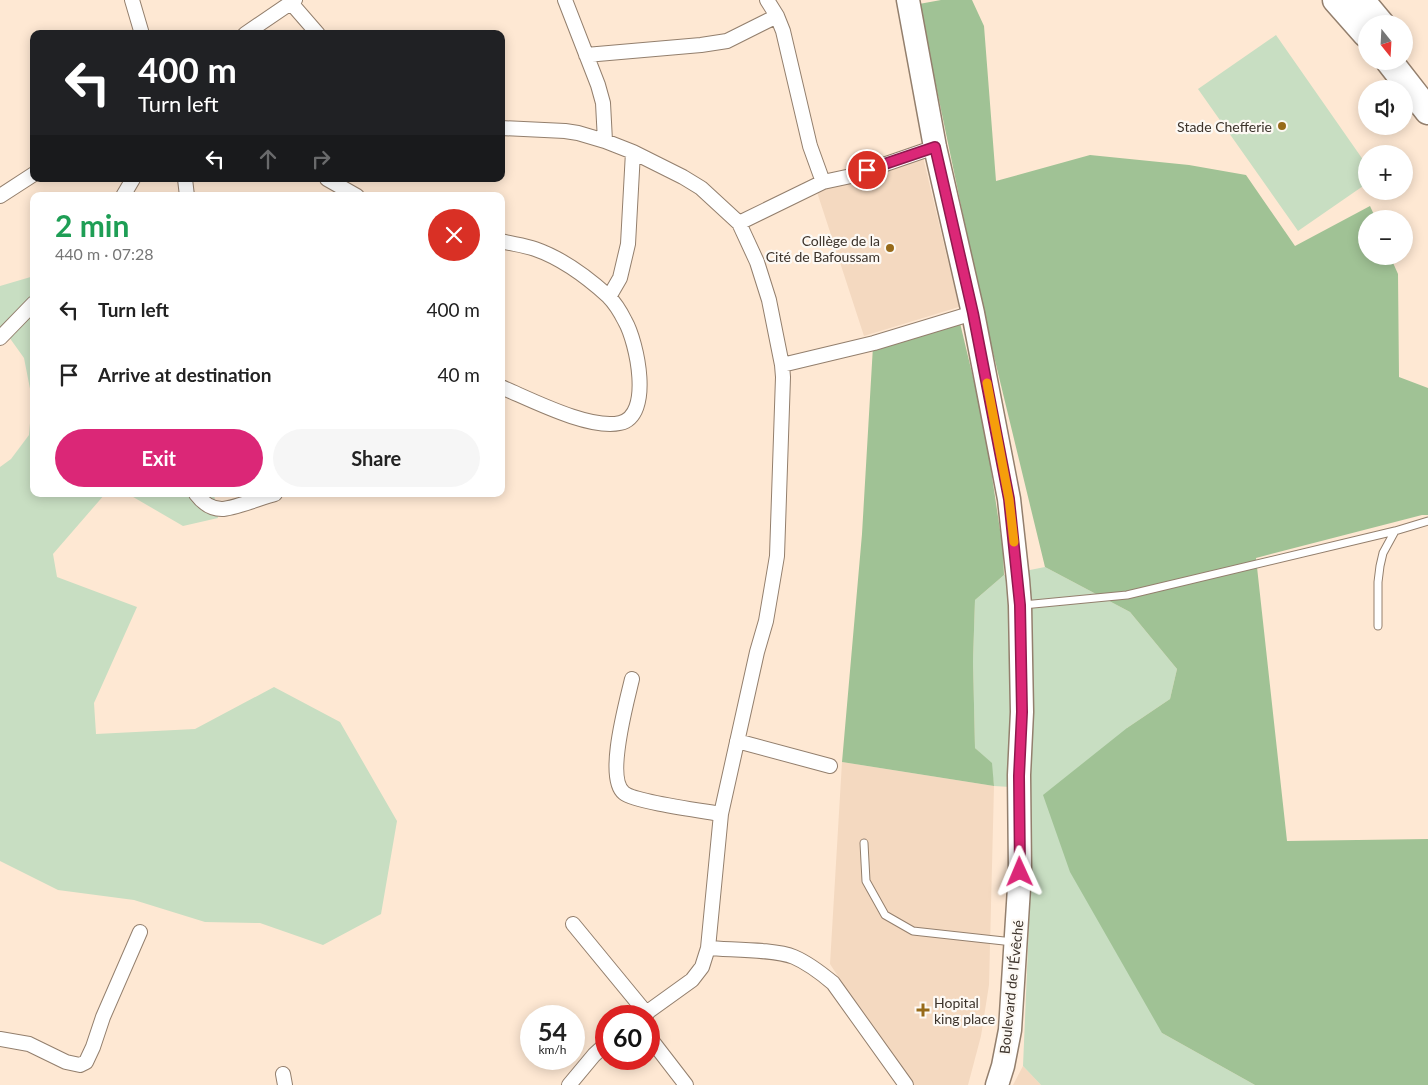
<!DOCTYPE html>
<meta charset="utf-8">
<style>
:root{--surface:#fff;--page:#f6f6f6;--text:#222;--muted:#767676;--accent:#db2777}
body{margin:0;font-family:Lato,sans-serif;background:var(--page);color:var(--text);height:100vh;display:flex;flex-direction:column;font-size:19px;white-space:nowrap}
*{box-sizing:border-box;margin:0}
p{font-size:16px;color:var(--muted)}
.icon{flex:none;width:28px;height:28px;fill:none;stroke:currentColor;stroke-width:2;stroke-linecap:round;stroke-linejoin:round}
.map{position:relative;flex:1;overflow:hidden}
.sheet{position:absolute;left:30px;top:192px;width:475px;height:305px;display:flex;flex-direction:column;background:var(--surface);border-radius:10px;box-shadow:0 2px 12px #0003}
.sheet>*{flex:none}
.guide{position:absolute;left:30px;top:30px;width:475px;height:152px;border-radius:10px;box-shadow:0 2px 12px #0003;background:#202124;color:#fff;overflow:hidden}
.needle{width:32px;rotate:162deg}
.buttons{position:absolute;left:1358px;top:15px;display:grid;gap:10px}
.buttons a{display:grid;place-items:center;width:55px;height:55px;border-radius:50%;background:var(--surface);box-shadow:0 2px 12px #0003;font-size:25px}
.speed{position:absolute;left:520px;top:1005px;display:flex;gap:10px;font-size:25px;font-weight:700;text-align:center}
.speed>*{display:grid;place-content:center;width:65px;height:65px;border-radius:50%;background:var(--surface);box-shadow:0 2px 12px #0003;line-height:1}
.speed small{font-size:12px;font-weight:400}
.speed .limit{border:8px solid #d22;background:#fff;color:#111}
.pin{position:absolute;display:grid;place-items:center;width:42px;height:42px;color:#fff;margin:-21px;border:2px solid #fff;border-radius:50%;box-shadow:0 1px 5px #0007}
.me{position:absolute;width:55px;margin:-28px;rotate:359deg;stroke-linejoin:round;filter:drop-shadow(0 0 4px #0008)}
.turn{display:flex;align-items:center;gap:18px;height:105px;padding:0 25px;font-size:22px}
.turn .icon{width:65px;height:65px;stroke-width:2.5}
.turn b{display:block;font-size:35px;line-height:42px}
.lanes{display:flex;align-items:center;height:48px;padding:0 25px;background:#0003;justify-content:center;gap:25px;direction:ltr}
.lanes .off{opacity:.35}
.round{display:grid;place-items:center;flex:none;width:52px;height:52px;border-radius:26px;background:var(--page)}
.head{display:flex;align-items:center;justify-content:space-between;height:85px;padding:0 25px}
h1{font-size:30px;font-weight:700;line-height:38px;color:#1e9e55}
.button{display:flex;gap:10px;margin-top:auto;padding:10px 25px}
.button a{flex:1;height:58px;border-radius:30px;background:var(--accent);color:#fff;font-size:20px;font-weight:700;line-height:58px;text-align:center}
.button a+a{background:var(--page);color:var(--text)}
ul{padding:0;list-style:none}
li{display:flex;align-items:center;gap:15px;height:65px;padding:0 25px}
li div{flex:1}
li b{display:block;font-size:19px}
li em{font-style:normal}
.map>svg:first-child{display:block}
.built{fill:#f4d9c0}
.green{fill:#c8dec2}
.forest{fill:#a0c295}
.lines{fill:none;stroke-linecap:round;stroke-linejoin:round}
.lane-casing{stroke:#937f6d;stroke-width:9}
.street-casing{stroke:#937f6d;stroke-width:16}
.primary-casing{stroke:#937f6d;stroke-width:25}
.highway-casing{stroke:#937f6d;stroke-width:29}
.lane{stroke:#fff;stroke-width:7}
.street{stroke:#fff;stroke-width:14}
.primary{stroke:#fff;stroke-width:22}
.highway{stroke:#fff;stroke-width:26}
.route-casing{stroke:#8e194d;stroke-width:12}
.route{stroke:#db2777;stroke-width:9}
.slow{stroke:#f59e0b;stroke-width:9}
.poi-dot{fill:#976a19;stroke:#fdf9f4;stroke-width:2}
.labels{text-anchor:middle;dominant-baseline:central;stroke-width:4.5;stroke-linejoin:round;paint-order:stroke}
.poi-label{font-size:14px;fill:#3c332b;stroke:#fdf9f4;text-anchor:end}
.street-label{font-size:14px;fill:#3c332b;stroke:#fdf9f4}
</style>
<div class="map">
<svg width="1428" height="1085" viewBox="0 0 1428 1085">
<rect width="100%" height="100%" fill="#fee8d3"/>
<path class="built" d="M923 157 959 307 864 336 816 189Z
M842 762 994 786 989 985 981 1036 968 1085H909L830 964Z
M1023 1066 1041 1085H1013Z"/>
<path class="green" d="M1276 35 1366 164V184L1298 231 1198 89Z
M34 276V494H105L53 554 57 577 137 607 94 703 96 734 195 729 274 687 340 722 397 821 381 914 323 945 260 923 205 922 134 900 58 890 0 861V467L11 459 29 435 32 399 24 358 9 337 0 336V286Z
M128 494H214L218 518 183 526Z
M1045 567 1130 612 1177 669 1170 699 1127 728 1162 1033 1255 1085H1041L1023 1066 1030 899 1026 788 994 786 991 763 975 748 973 661 975 600 1004 575Z"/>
<path class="forest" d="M941 0H972L984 26 996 181 1090 155 1189 165 1246 175 1295 246 1370 206 1376 219H1366V256H1390L1398 274 1399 377 1428 388V515H1422L1256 558 1287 841 1428 839V1085H1255L1162 1033 1070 872 1043 795 1127 728 1170 699 1177 669 1130 612 1045 567 983 311 919 4Z
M960 323 984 423 1003 550 1004 575 975 600 973 661 975 748 992 763 994 786 842 762 862 534 873 346Z"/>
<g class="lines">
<defs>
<path id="lane" d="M1023 605 1127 595 1395 531
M1378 626V582L1380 566 1383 553 1395 531 1428 521
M864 843 866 881 885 915 913 931 1013 942"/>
<path id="street" d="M132 0 142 34
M565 0 598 85 603 103 605 141
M767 0 777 16 783 31 810 146 823 182
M291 3 318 34
M245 34 295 0
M586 55 701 45 727 41 777 16
M501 128 565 131 578 133 605 141 633 152 683 177 701 188 739 223 757 262 769 300 782 365 783 377 777 556 766 621 757 652 721 814 708 948 702 967 692 980 642 1016
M185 179 187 196
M327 179 357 196
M0 196 34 174
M123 196 133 179
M739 223 823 182 851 176 935 147
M501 241C512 244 524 245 535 249 561 258 587 277 608 296 614 302 621 313 625 321 637 342 653 416 620 423 589 430 530 399 501 387
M609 297 620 278 628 244 633 152
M0 338 34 303
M782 365 874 343 973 313
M196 494C202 502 211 509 222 509 233 509 263 497 275 494
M632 679C627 701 605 778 624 793 635 802 704 811 721 814
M737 741 830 766
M573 924 647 1014
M708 948C730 950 775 949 794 957 808 963 821 973 833 983L906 1085
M649 1037 686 1085
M0 1039 29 1044 66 1062 80 1065 86 1062 93 1047 103 1017 140 932
M283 1074 285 1085
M569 1085 594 1055 606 1044"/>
<path id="primary" d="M908 0 935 147 973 313 1009 499 1018 580 1020 605 1022 712 1019 775 1020 872 1010 1030 1003 1066 997 1085"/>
<path id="highway" d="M1336 0 1366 34
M1361 0 1381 24
M1389 61 1428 111"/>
</defs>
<use href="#lane" class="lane-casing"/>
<use href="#street" class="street-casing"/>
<use href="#primary" class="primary-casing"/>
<use href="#highway" class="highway-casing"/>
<use href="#lane" class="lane"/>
<use href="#street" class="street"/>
<use href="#primary" class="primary"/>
<use href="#highway" class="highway"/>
</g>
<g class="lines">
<defs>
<path id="route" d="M867 170 935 147 973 313 1009 499 1020 605 1022 712 1019 776 1020 872"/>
</defs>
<use href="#route" class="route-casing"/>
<use href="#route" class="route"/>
<path class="slow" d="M987 383 1009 499 1014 542"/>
</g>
<g class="poi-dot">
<circle cx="1282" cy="126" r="5"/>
<circle cx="890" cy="248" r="5"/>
<path d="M920.5 1002.5h5v5h5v5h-5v5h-5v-5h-5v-5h5z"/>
</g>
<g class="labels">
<g class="poi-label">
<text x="1272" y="126">Stade Chefferie</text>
<text x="880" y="240">Collège de la<tspan x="880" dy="16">Cité de Bafoussam</tspan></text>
<text x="934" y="1002" text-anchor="start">Hopital<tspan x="934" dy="16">king place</tspan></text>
</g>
<g class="street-label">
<text transform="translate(1011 987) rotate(-84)">Boulevard de l'Évêché</text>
</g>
</g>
</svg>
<div class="buttons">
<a><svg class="needle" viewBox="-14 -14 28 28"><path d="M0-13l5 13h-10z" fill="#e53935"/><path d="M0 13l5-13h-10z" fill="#767676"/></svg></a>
<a><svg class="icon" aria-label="sound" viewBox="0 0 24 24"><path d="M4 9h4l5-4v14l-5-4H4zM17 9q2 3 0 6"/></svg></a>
<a>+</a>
<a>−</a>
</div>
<div class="speed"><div>54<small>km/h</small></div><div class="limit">60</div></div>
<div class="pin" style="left:867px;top:170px;background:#d93025"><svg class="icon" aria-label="arrive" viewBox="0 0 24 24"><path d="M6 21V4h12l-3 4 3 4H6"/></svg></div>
<svg class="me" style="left:1020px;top:872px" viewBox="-20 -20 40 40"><path d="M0-17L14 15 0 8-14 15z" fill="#db2777" stroke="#fff" stroke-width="4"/></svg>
<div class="guide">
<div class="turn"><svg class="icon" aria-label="left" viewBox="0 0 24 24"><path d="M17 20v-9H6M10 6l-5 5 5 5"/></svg><div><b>400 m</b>Turn left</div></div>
<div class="lanes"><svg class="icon" aria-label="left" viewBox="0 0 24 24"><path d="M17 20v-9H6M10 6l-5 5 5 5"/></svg><svg class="icon off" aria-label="ahead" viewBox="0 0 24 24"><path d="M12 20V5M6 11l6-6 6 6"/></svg><svg class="icon off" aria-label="right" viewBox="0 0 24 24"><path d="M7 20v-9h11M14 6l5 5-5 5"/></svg></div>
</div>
<section class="sheet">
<div class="head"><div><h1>2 min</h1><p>440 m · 07:28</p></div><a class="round" style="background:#d93025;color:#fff"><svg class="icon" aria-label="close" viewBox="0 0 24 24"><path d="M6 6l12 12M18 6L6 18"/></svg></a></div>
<ul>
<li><svg class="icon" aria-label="left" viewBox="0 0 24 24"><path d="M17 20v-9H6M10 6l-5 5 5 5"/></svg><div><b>Turn left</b></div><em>400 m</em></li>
<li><svg class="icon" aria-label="arrive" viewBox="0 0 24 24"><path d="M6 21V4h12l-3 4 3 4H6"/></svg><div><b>Arrive at destination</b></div><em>40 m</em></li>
</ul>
<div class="button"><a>Exit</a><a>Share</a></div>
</section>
</div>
